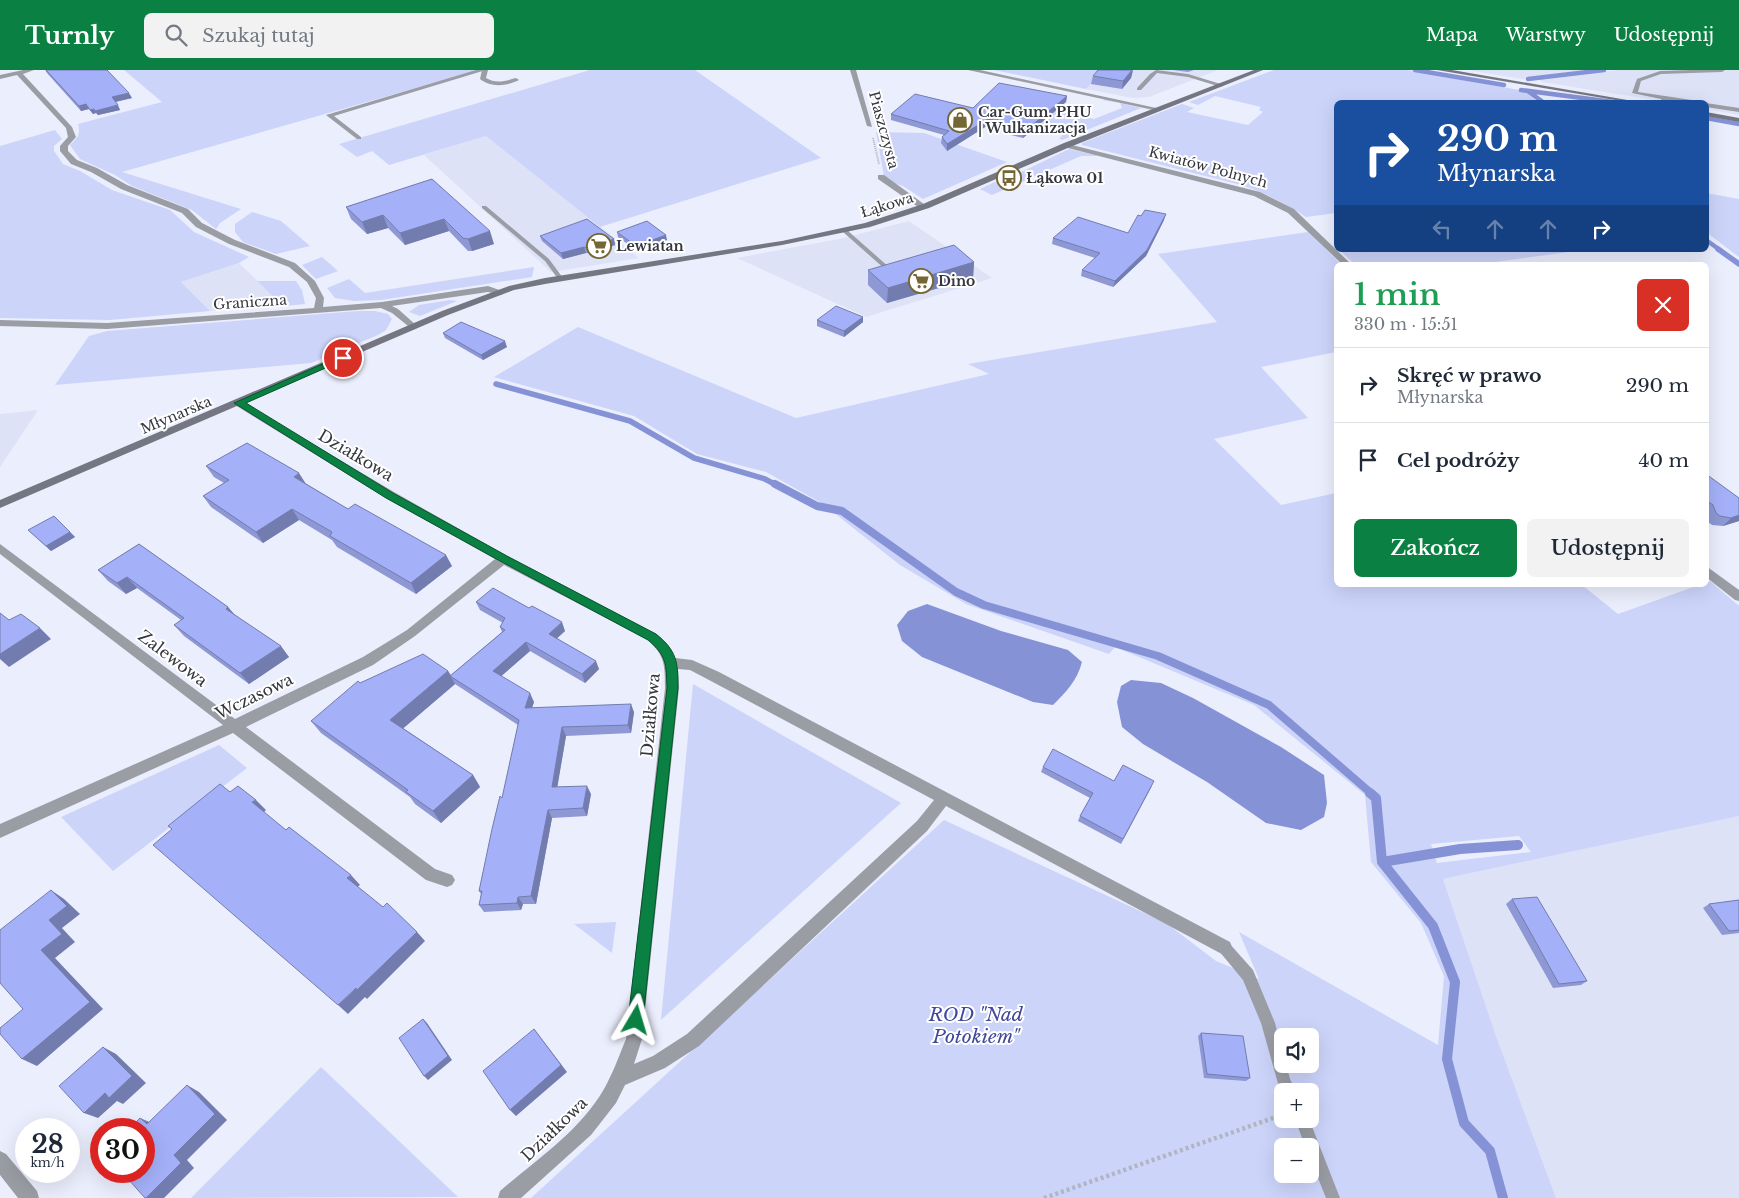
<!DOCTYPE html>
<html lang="pl">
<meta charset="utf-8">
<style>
:root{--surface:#fff;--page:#f2f2f3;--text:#1f2937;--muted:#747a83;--line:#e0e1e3;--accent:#0b8043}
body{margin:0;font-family:"Libre Baskerville",serif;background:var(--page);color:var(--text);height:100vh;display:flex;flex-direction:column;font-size:19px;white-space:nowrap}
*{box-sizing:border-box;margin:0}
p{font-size:16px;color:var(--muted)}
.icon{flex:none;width:28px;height:28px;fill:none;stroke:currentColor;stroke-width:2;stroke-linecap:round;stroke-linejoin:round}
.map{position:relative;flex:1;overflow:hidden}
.drawer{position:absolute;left:1334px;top:192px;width:375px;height:325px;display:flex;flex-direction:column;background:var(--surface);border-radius:8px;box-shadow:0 5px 20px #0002}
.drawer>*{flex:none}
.guide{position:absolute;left:1334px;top:30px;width:375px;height:152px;border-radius:8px;box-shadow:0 5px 20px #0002;background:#1a4fa0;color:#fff;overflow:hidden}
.controls{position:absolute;left:1274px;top:958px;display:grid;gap:10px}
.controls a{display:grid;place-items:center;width:45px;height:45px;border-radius:8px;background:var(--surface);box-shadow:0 5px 20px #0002;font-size:25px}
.speed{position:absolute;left:15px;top:1048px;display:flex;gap:10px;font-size:25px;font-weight:700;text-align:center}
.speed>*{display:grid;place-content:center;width:65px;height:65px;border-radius:50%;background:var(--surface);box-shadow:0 5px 20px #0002;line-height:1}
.speed small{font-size:12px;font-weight:400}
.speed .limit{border:8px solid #d22;background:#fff;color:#111}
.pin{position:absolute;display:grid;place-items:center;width:42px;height:42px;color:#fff;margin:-21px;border:2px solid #fff;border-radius:50%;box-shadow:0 1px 5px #0007}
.me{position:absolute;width:55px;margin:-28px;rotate:7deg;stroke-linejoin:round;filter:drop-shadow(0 0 4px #0008)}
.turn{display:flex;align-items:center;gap:18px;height:105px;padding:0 20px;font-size:22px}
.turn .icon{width:65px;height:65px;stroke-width:2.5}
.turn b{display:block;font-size:35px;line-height:42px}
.lanes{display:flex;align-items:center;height:48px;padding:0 20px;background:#0003;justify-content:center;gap:25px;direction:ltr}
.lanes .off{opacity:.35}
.round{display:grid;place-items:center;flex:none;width:52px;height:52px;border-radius:8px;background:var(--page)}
.overview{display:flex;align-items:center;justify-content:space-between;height:85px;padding:0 20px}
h1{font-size:30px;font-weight:600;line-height:38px;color:#1e9e55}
.cta{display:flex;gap:10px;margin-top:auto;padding:10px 20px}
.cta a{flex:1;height:58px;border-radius:8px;background:var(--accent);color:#fff;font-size:20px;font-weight:600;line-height:58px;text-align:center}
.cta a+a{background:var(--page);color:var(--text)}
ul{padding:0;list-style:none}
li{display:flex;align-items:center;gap:15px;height:75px;padding:0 20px;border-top:1px solid var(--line)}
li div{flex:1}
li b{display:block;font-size:19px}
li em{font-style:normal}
header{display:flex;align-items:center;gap:30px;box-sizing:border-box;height:70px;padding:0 25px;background:var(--accent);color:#fff}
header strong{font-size:24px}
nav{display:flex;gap:28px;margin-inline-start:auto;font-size:18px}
.search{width:350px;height:45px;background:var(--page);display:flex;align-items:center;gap:12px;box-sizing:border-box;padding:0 18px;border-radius:8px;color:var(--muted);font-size:19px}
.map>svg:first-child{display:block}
.built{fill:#dee2f7}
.green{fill:#ccd4fa;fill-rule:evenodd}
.water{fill:#8692d6}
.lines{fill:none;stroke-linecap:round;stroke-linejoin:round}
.stream-far3{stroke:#8692d6;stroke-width:4.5}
.stream-far2{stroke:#8692d6;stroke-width:5.5}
.stream-far1{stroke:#8692d6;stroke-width:8}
.stream{stroke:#8692d6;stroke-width:10}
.path-far1{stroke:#b1b4c1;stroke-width:2;stroke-dasharray:1 1;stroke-linecap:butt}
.path{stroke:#b1b4c1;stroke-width:4.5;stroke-dasharray:3 3;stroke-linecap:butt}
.lane{fill:#9b9da5;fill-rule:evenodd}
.street{fill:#9b9da5;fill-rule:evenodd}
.secondary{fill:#747682;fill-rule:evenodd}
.wall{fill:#8d98d5}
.shaded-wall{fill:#737cae}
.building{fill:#a4b1f8;stroke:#737cae}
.route{fill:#0b8043;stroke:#07532c}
.labels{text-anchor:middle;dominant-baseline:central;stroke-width:4;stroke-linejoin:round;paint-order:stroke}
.far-poi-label{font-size:14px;font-weight:bold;fill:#35363e;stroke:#fff;text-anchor:start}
.far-street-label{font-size:14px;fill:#35363e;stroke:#fff}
.street-label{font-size:16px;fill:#35363e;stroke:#fff}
.near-park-label{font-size:19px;font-style:italic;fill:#41489a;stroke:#fff}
</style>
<header>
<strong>Turnly</strong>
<div class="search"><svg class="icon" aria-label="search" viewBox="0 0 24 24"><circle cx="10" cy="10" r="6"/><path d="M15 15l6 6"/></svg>Szukaj tutaj</div>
<nav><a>Mapa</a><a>Warstwy</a><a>Udostępnij</a></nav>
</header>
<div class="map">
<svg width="1739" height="1128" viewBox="0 0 1739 1128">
<rect width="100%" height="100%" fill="#ebeefd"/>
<path class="built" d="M1104 0H1218L1149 27 1133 28 1086 19Z
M1467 0H1584L1523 9Z
M1617 0H1739V45L1706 39V32H1667L1542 12 1538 9Z
M486 66 611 165 639 188 551 202 424 85Z
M909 151 992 208 866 247 737 188 844 168Z
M239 193 283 236 210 241 181 212Z
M38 340 0 397V344Z
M1739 746V1128H1556L1496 966 1443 809Z"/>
<path class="green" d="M124 0H479L122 102 241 139 220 153 216 159 192 140 132 116 115 105 80 89 70 75C77 68 81 65 78 54L162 32Z
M590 0H695L821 88 600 157 486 66 389 95 372 81 357 87 339 74Z
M994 0H1104L1086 19Z
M1274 0H1407L1525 21 1538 32H1336V143L1306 147C1285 133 1265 123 1241 115L1082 75V73L1182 34 1194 38 1187 42 1248 55 1263 42 1259 40 1261 37 1215 26 1198 35 1189 32Z
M1105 29 1141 38 1062 70 1059 68 1062 66 1060 62 1006 49 1023 32 1094 49 1122 38 1120 33 1102 30Z
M55 60 62 69 54 76V81L63 94 80 101 112 120 170 140 194 162 249 187 239 193 181 212 210 241 110 250 0 248V76Z
M876 62 924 63 1007 92 923 129 903 116 893 113 884 106Z
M1069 79 1099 86H1081L992 125 980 119 995 112 998 113Z
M1706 123 1739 129V187L1706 162Z
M252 142 281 151 310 176 276 184 243 172 235 162V154Z
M1308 162 1342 195H1336V282L1261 297 1308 348 1214 369 1281 435 1336 423V515H1582L1618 544 1699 515H1706V513L1710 511 1739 536V746L1443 809 1496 966 1556 1128H531L944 750 1166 853 1216 891 1259 909 1239 862 1438 975 1444 906 1421 853 1371 792 1365 725 1254 635 1115 577 1109 584 966 534 900 495 823 434 766 402 697 384 634 346 494 307 578 257 796 348 989 304 968 294 1217 252 1158 184ZM1519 766 1531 782 1437 793 1431 774ZM1282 966H1310V994H1282ZM1282 1021H1310V1049H1282ZM1282 1076H1310V1104H1282Z
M1339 180H1583L1474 195H1356Z
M322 187 338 201 316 209 302 195Z
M534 197 532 207 381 230 354 231 335 228 327 218 349 209 365 223Z
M257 211H296L302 220 305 234 283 236Z
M450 230 457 231 420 246 409 242 419 235Z
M358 241H375L388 244 392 249 386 260 378 265 311 293 55 315 89 266 107 261Z
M693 614 901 733 661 950Z
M219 675 247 698 113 801 61 747Z
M616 852 612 883 574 854Z
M321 997 458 1127 191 1128Z"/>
<path class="water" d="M927 534 1001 561 1068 580 1082 592C1077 611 1066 622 1053 635L1033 632 922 587 902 571 897 555 908 541Z
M1131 610 1161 613 1193 628 1281 677 1324 705 1327 733 1324 747 1301 760 1266 753 1207 712 1143 674 1122 657 1117 632 1121 616Z"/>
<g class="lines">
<path class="stream-far3" d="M1415 0 1504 15
M1528 9 1604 0
M1521 20 1613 32
M1529 22 1543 32
M1706 48 1739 54
M1706 170 1720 180"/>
<path class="stream-far2" d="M1718 179 1739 194
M496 314 630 351 694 388 765 409 778 416"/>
<path class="stream-far1" d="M775 414 817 436 842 441 956 522 984 535 1158 586 1269 635 1372 724"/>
<path class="stream" d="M1370 723 1376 728 1382 792 1433 856 1455 912 1447 989 1464 1053 1490 1081 1503 1128
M1382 792 1460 779 1518 775"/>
<path class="path-far1" d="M873 68 879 94"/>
<path class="path" d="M1044 1128 1282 1045"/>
<path class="lane" d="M482 0H488L486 8C496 14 505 11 516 8L519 10C507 16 491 18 480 9Z
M1156 0 1188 4 1224 15 1221 17 1188 7 1157 3 1141 20H1137V18L1150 4Z
M1691 0H1725L1722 2 1661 4 1641 11 1638 22 1692 30 1694 32 1666 30V32H1662L1661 29 1632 23 1637 9 1660 1Z
M1706 33 1739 38V42L1706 37Z
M482 136H486L549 189 563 208 562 209H558L545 191 482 138Z
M843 160H847L890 198V200H886L843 162Z
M1224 871 1229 873 1253 900 1275 953 1282 981V994H1286L1290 1009 1296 1021H1282V1023L1279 1017 1261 953 1243 910 1219 881 1218 877 1219 873Z
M1295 1049H1309L1340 1128H1326L1310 1088V1076H1305Z"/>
<path class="street" d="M23 0H34L23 4 72 57 76 67 68 76V81L77 90 97 98 127 115 188 139 202 153 235 170 295 193 315 211 324 228 323 237 382 232 488 216 505 222 501 225 488 222 392 236 398 239 416 255 418 257 413 260 392 243 381 238 107 259 0 256V250L107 253 314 238 316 228 307 212 289 197 229 174 196 157 182 143 121 119 91 102 71 94 60 81V76L68 67 66 58 17 5 0 9V5Z
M476 0H486L334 46 361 67V69H357L326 45Z
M850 0H856L872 57 867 56Z
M968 0H980L1161 39 1158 41Z
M1064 73 1260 122 1294 139 1352 195H1343L1288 143 1254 126 1064 77Z
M878 105H884L928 137 921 139 878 109Z
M239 330 394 422 507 486 656 564 668 575 675 588 692 590 719 602 1230 872 1232 877 1230 882 1224 885 1218 882 946 736 927 761 699 976 665 998 625 1015 616 1033 591 1065 521 1128H498L500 1121C536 1090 580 1061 604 1019 613 1003 619 986 626 969L665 618C665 595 665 586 648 570L504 495 415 566 373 595 246 657 435 799 452 805 455 810 452 815 447 817 426 810 233 663 0 768V754L223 655 0 484V474L235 649 363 587 407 560 495 489 386 428 235 335V331ZM678 599 690 600 709 610 934 730 917 751 687 964 653 986 634 994 642 969 679 618Z
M1706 496 1739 520V531L1735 530 1706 507Z
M0 1081 6 1084 37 1121 39 1128H18L0 1105Z"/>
<path class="secondary" d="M1254 0H1263L1070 77 929 138 870 157 782 175 545 214 514 220 448 245 0 438V430L442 241 509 216 545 208 782 171 865 153 923 134 1064 73Z
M1437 0H1452L1639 32H1627Z
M1706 42 1739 48V52L1706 46Z"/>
</g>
<path class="wall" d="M45 0 132 28 115 32 120 40 98 45 96 43 93 44 89 39 81 41 47 3Z
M1133 0 1131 8 1122 19 1091 14 1093 6Z
M1173 0H1194L1188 2Z
M1067 26 1066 32 1023 68 1007 64 993 52 947 81 941 73 942 67 944 65 891 50V44L973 38Z
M432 109 494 174 472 181H468L449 161 405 175 388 158 367 164 351 149 346 137Z
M1164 150 1146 186 1113 217 1081 206 1082 200 1095 188 1052 174 1053 168 1128 163Z
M617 162 667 170 637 181 618 167Z
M540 166 614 169 615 175 590 183H586L563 189 542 171Z
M974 192 973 208 887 233 868 215V200Z
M863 247V252L844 267 817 256V250Z
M443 263 507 277 483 290 445 268Z
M206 396 305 413 348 439 452 496 416 524 337 477 332 470 299 450 263 473 211 437 203 426 224 413 214 407Z
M1706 404 1739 451 1723 456 1712 455 1708 452 1706 446Z
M28 460 70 462 75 467 51 481Z
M139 474 228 537 234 544 289 587 249 614 184 566 174 555 181 550 137 518 126 524 108 511 98 500Z
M476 532 565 561 557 568 599 599 585 613 530 581 501 606 534 632 532 638 634 642 631 663 566 666 557 717 591 724 587 746 552 748 536 834H523L521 840 484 842 479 835 481 824 479 821 502 728 518 655 455 614 403 658 473 705 480 717 441 753 415 734 410 727 321 663 311 651 360 613 448 601 451 605 502 562 500 557 503 553 480 540Z
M1043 697 1114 711 1152 716 1121 774 1078 751 1080 746 1090 728 1041 702Z
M1512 829 1587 911 1581 915 1553 918 1506 834Z
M1739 830V863L1722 865 1703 838 1709 834Z
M1201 963 1250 1008 1246 1011 1204 1008 1198 966Z"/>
<path class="shaded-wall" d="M1133 0 1131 8 1122 19 1123 11Z
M129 23 132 28 115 32 112 27Z
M1067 26 1066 32 1023 68 1024 62Z
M86 34 89 39 81 41 79 36Z
M118 35 120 40 98 45 95 41Z
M94 39 96 43 93 44 90 40Z
M993 46V52L947 81V74Z
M1166 144 1164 150 1146 186 1113 217 1115 211Z
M383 145 388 158 367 164 362 152Z
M444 149 449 161 405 175 400 163Z
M490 161 494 174 472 181 468 169Z
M666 165 667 170 637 181 636 176Z
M614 169 615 175 590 183 589 178Z
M584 177 586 183 563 189 561 183Z
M974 192 973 208 887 233 888 218Z
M863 247V252L844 267V261Z
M505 271 507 277 483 290 481 285Z
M299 403 306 414 294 407Z
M292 439 299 450 263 473 256 462Z
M1739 445V451L1723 456 1731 448Z
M70 462 75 467 51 481 46 476Z
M446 485 452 496 416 524 411 513Z
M127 507 137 518 126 524 117 513Z
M228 537 237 548 226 539Z
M562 552 565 561 553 572 549 564Z
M40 558 51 569 9 597 0 589V584Z
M526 572 530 581 497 610 493 601Z
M281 576 289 587 249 614 240 603Z
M596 591 599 599 585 613 582 604Z
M448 601 455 614 399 662 390 650Z
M530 623 534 632 529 646 525 638Z
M631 634 634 642 631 663 628 655Z
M562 657 566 666 556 725 552 717Z
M473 705 480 717 441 753 433 741Z
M587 716 591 724 587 746 583 738Z
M256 730 266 740 263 743 252 732Z
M548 740 552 748 536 834 531 826Z
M351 805 360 815 356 818 347 808Z
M51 820 64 829 80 844 62 858 75 872 55 888 103 939 37 996 22 989 41 880 49 850Z
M518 827 523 834 521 840 517 833Z
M417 862 425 871 367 929 365 927 348 944 338 935Z
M423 949 427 953 452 990 428 1010 424 1006Z
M534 959 567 1002 516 1046 510 1040Z
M103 977 116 984 146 1013 123 1034 117 1031 98 1048 84 1043Z
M187 1015 199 1022 227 1050 187 1090 194 1098 164 1128H146L174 1085Z
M140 1048 154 1054H147Z"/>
<path class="building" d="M46 0H107L129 23 112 27 118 35 95 41 94 39 90 40 86 34 79 36Z
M1098 0H1132L1123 11 1093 6Z
M999 13 1067 26 1024 62 1008 58 993 46 947 74 942 67 949 61 891 44 915 24 973 38Z
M432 109 490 161 468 169 463 168 444 149 400 163 383 145 362 152 346 137Z
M1145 140 1166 144 1147 180 1115 211 1082 200 1100 183 1053 168 1078 147 1128 163 1138 145 1141 146Z
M587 149 614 169 589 178 584 177 561 183 540 166Z
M647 151 666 165 636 176 617 162Z
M954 175 974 192 888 218 868 200Z
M836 236 863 247 844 261 817 250Z
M461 252 505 271 481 285 443 263Z
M247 373 299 403 294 407 348 439 355 434 446 485 411 513 330 466 332 462 292 439 256 462 203 426 229 410 206 396Z
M1706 404 1739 428V445L1731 448 1720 446 1716 443 1713 435 1706 430Z
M54 446 70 462 46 476 28 460Z
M139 474 228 537 226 539 281 576 240 603 174 555 184 548 127 507 117 513 98 500Z
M493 518 529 538 532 536 562 552 549 564 596 591 582 604 526 572 493 601 530 623 525 638 631 634 628 655 562 657 552 717 587 716 583 738 548 740 531 826 518 827 517 833 479 835 482 821H479L492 759 500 726 502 728 519 650 450 606 505 560 500 557 505 548 476 532Z
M0 543 9 550 21 544 40 558 0 584Z
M423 584 448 601 390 650 473 705 433 741 406 722 408 720 311 651 358 611 360 613Z
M1053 679 1114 711 1123 695 1154 711 1123 769 1080 746 1093 723 1043 697Z
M220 714 230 722 238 716 256 730 252 732 286 760 289 757 351 805 347 808 383 837 387 833 417 862 357 920 356 918 338 935 153 775 172 759 168 756Z
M51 820 67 836 49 850 62 864 41 880 90 932 22 989 0 964V958L23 939 0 913V860Z
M1537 827 1587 911 1559 914 1512 829Z
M1739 830V860L1729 861 1709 834Z
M423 949 448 986 424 1006 399 968Z
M534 959 561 995 510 1040 483 1001Z
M1201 963 1243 966 1250 1008 1207 1004Z
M103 977 132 1006 109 1028 105 1023 84 1043 59 1016Z
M187 1015 215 1044 174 1085 181 1093 146 1128H145L121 1101H144V1059H129L140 1048 147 1054Z"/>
<path class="route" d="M343 285 346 286V289L246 333 393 423 507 486 656 564C677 581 678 592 678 618L643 950 641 955 636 957 630 955 628 950 667 618C666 594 667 586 648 570L500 491 386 428 234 333Z"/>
<defs>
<symbol id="shop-ring" viewBox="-11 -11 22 22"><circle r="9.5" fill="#fff" stroke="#746734" stroke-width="1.5"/><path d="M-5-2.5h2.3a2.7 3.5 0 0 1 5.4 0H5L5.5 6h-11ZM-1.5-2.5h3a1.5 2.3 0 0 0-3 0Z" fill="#746734"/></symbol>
<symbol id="bus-ring" viewBox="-11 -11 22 22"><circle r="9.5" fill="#fff" stroke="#746734" stroke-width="1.5"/><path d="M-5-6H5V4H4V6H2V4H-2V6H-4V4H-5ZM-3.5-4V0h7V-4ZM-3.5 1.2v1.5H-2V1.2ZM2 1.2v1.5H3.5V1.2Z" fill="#746734"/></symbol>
<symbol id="supermarket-ring" viewBox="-11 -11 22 22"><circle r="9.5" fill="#fff" stroke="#746734" stroke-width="1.5"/><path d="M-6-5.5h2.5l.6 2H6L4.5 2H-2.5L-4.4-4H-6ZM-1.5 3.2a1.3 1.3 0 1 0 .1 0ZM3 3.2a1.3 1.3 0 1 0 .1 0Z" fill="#746734"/></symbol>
</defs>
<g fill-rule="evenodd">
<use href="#shop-ring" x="946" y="36" width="28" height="28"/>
<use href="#bus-ring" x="995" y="94" width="28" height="28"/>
<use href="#supermarket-ring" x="585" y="162" width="28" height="28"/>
<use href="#supermarket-ring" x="907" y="197" width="28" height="28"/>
</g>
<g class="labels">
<g class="far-poi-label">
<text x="978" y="42">Car-Gum. PHU<tspan x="978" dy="16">| Wulkanizacja</tspan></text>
<text x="1026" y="108">Łąkowa 01</text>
<text x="616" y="176">Lewiatan</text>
<text x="938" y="211">Dino</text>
</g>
<g class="far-street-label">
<text transform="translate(884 60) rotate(75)">Piaszczysta</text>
<text transform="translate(1208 97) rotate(15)">Kwiatów Polnych</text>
<text transform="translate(887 135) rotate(-17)">Łąkowa</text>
<text transform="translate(250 232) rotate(-4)">Graniczna</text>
<text transform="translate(176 345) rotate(-23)">Młynarska</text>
</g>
<g class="street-label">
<text transform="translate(356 385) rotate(31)">Działkowa</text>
<text transform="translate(173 588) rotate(37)">Zalewowa</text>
<text transform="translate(254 626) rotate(-26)">Wczasowa</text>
<text transform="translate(650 645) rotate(-85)">Działkowa</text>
<text transform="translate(554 1059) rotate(-44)">Działkowa</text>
</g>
<g class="near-park-label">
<text x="976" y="944">ROD "Nad<tspan x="976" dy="22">Potokiem"</tspan></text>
</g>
</g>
</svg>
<div class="controls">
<a><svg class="icon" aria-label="sound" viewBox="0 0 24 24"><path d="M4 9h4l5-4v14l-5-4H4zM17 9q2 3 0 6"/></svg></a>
<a>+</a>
<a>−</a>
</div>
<div class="speed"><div>28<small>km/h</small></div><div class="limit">30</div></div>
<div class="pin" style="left:343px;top:288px;background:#d93025"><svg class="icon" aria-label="arrive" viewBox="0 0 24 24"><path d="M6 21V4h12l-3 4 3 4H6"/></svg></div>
<svg class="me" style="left:636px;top:950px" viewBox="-20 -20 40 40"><path d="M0-17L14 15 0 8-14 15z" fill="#0b8043" stroke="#fff" stroke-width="4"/></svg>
<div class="guide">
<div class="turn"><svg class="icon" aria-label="right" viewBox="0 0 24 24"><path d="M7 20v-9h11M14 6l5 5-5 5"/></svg><div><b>290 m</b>Młynarska</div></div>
<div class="lanes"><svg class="icon off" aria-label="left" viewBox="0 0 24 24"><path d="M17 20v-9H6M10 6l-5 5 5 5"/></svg><svg class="icon off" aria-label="ahead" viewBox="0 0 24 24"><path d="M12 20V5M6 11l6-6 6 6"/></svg><svg class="icon off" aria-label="ahead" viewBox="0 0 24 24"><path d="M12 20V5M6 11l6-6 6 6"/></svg><svg class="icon" aria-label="right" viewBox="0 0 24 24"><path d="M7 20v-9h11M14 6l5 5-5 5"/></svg></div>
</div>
<section class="drawer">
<div class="overview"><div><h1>1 min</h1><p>330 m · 15:51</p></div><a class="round" style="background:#d93025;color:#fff"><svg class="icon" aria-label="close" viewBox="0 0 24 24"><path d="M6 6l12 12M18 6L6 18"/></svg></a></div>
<ul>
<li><svg class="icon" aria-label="right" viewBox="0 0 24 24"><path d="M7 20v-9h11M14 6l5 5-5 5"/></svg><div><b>Skręć w prawo</b><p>Młynarska</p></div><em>290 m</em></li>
<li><svg class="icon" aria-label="arrive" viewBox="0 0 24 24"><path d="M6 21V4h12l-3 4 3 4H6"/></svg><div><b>Cel podróży</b></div><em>40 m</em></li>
</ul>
<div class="cta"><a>Zakończ</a><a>Udostępnij</a></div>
</section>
</div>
